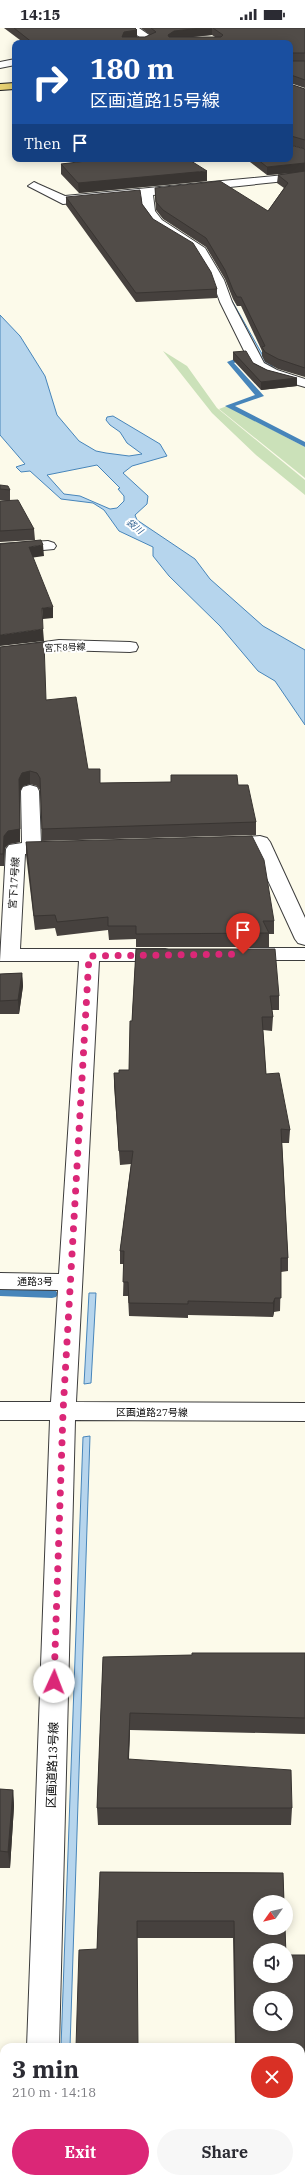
<!DOCTYPE html>
<meta charset="utf-8">
<style>
:root{--surface:#fff;--page:#f7f7f7;--text:#2b2b33;--muted:#7c7c81;--accent:#db2777}
body{margin:0;font-family:"IBM Plex Serif","Noto Sans JP",serif;background:var(--page);color:var(--text);height:100vh;display:flex;flex-direction:column;font-size:15px;white-space:nowrap}
*{box-sizing:border-box;margin:0}
p{font-size:13px;color:var(--muted)}
.icon{flex:none;width:22px;height:22px;fill:none;stroke:currentColor;stroke-width:2;stroke-linecap:round;stroke-linejoin:round}
.map{position:relative;flex:1;overflow:hidden}
.sheet{position:absolute;left:0px;top:2015px;width:305px;height:140px;display:flex;flex-direction:column;background:var(--surface);border-radius:12px 12px 0 0;box-shadow:0 2px 10px #0003}
.sheet>*{flex:none}
.hud{position:absolute;left:12px;top:12px;width:281px;height:122px;border-radius:8px;box-shadow:0 2px 10px #0003;background:#1a4fa0;color:#fff;overflow:hidden}
.needle{width:26px;rotate:236deg}
.fabs{position:absolute;left:253px;top:1867px;display:grid;gap:8px}
.fabs a{display:grid;place-items:center;width:40px;height:40px;border-radius:50%;background:var(--surface);box-shadow:0 2px 10px #0003;font-size:20px}
.pin{position:absolute;display:grid;place-items:center;width:34px;height:34px;color:#fff;margin:-41px -17px;border-radius:50% 50% 50% 0;rotate:-45deg;box-shadow:0 0 4px #0007}
.pin .icon{rotate:45deg}
.me{position:absolute;width:44px;margin:-22px;rotate:2deg;stroke-linejoin:round;filter:drop-shadow(0 0 3px #0008)}
.turn{display:flex;align-items:center;gap:14px;height:84px;padding:0 12px;font-size:18px}
.turn .icon{width:52px;height:52px;stroke-width:2.5}
.turn b{display:block;font-size:28px;line-height:34px}
.then{display:flex;align-items:center;height:38px;padding:0 12px;background:#0003;gap:8px;font-size:15px}
.round{display:grid;place-items:center;flex:none;width:42px;height:42px;border-radius:21px;background:var(--page)}
.headline{display:flex;align-items:center;justify-content:space-between;height:68px;padding:0 12px}
h1{font-size:24px;font-weight:800;line-height:30px}
.button{display:flex;gap:8px;margin-top:auto;padding:8px 12px}
.button a{flex:1;height:46px;border-radius:24px;background:var(--accent);color:#fff;font-size:16px;font-weight:800;line-height:46px;text-align:center}
.button a+a{background:var(--page);color:var(--text)}
.status{display:flex;justify-content:space-between;align-items:center;height:28px;padding:0 20px;background:var(--surface);direction:ltr}
.status svg{height:11px;fill:currentColor}
.map>svg:first-child{display:block}
.green{fill:#cbe1b9}
.water{fill:#b6d5ed;stroke:#4785ba;fill-rule:evenodd}
.lines{fill:none;stroke-linecap:round;stroke-linejoin:round}
.stream{fill:#4785ba;fill-rule:evenodd}
.minor-casing{stroke:#3d3d3d;stroke-width:2}
.major-casing{stroke:#1b1b1b;stroke-width:2}
.minor{fill:#fff;fill-rule:evenodd}
.major{fill:#e6d071;fill-rule:evenodd}
.wall{fill:#46413e;fill-rule:evenodd}
.shaded-wall{fill:#393532}
.building{fill:#514c48;stroke:#393532;fill-rule:evenodd}
.route{stroke:#db2777;stroke-width:7;stroke-dasharray:0 12.6}
.labels{text-anchor:middle;dominant-baseline:central;stroke-width:4;stroke-linejoin:round;paint-order:stroke}
.far-water-label{font-size:9px;font-style:italic;fill:#26588a;stroke:#fff}
.far-street-label{font-size:9px;fill:#0a0a0a;stroke:#fff}
.street-label{font-size:10px;fill:#0a0a0a;stroke:#fff}
.near-street-label{font-size:12px;fill:#0a0a0a;stroke:#fff}
</style>
<div class="status"><b>14:15</b><svg viewBox="0 0 49 12"><path d="M0 12V9h3v3zM5 12V6h3v6zM10 12V3h3v9zM15 12V0h3v12zM26 1h20v11H26zM47 4h2v5h-2z"/></svg></div>
<div class="map">
<svg width="305" height="2155" viewBox="0 0 305 2155">
<rect width="100%" height="100%" fill="#fcfaea"/>
<path class="green" d="M163 323 187 338 217 380 305 452V467L256 427 212 385Z
M227 378 305 419V450L219 381Z"/>
<path class="water" d="M228 271H231L266 333 277 342 286 345H283L267 338 262 333Z
M0 287 20 308 45 348 57 387 79 413 96 423 106 425 129 428 142 426 127 415 120 404 110 397 106 392 107 389 113 388 160 416 167 428 132 438 123 445 148 468 147 476 135 487 137 492 195 531 210 551 263 598 305 622V697L275 653 258 643 220 598 169 548 153 528V519L119 503 104 482 93 475 61 471 30 443 21 444 16 439 25 436 0 407ZM97 437 120 460 118 461 124 468V473L117 480 110 481 80 468 64 466 47 447Z
M89 1265H96L91 1355 84 1356Z
M90 1408 70 2019H61L83 1409Z"/>
<g class="lines">
<path class="stream" d="M245 327 250 328 234 335 264 368 235 378 305 414V419L225 378 255 367 227 334Z
M0 1260 52 1262 56 1263 58 1266 56 1269 52 1270 0 1268Z"/>
<defs>
<path id="minor" d="M127 0H139L155 11 145 15H123L124 13 141 10Z
M15 31V37L0 40V34Z
M305 145V151L153 167 155 183 162 192 205 220 224 252 232 274 264 335 277 342 305 351V359L267 348 253 341 220 274 212 252 194 222 154 198 143 183 141 168 63 176 28 158 34 154 38 156 65 168Z
M48 513 54 515 56 518 54 521 0 526V516Z
M59 612 130 614 136 615 138 619 136 623 130 624 59 622 0 630V620Z
M30 757 37 759 39 763 41 815 62 816 65 820 62 824 25 826 20 921H165L172 923 175 927 172 931 165 933H99L76 1374 305 1375V1393L75 1392 59 2019H27L50 1392H0V1374H51L58 1262 0 1261V1245L59 1246 79 933H0L6 821 9 817 22 815 21 763 23 759Z
M260 808 267 810 270 814 305 890V917L298 915 295 911 253 820 219 819 216 815 219 811Z
M245 920H305V932H245L238 930 235 926 238 922Z
M0 2098H4V2130H0Z
M20 2151H54V2155H20Z
M101 2151H141L143 2155H103Z"/>
<path id="major" d="M15 55V61L0 62V56Z"/>
</defs>
<use href="#minor" class="minor-casing"/>
<use href="#major" class="major-casing"/>
<use href="#minor" class="minor"/>
<use href="#major" class="major"/>
</g>
<path class="wall" d="M4 0H135L137 2V9H145L150 7 141 0H305V33H290V15H24ZM212 7 215 9H189Z
M290 33H305V60L290 55Z
M290 56 305 61V121L290 117Z
M305 121V349L278 341 265 334 262 328V323L241 278H237L233 271 225 251 206 219 163 191 156 182 155 168V160L268 183 284 160 277 155 278 147 292 145 267 147 246 131H290Z
M80 131H188L207 153 79 165 61 146V136L83 134Z
M66 169 142 176 153 191 217 261V270L136 274 66 177Z
M233 324 267 342 297 350V358L261 362 233 332Z
M0 457 10 462V473L34 501 35 512 0 514V473H7L0 472Z
M0 619 46 672 88 741 100 755 171 754V747L238 757 256 794V807L42 813 40 762 37 758 30 756 23 758 20 763V814L9 816 5 820 4 838H0Z
M26 814 274 893V906H269V919H136V911L109 912 108 902 57 908 55 900 35 902 26 827Z
M136 921 279 968V982H272L273 989 272 1003 263 1002 266 1046 290 1102 289 1115H282L288 1230V1243L281 1244 280 1283 274 1284 273 1289 188 1287V1290L129 1288 128 1268H123L124 1236H120V1223L131 1136 120 1137 114 1058V1045H119L129 1042Z
M22 945 23 958 19 986H0V946Z
M305 1625V1706L130 1702 129 1731 292 1780 291 1797H98L97 1780 103 1629Z
M0 1761 13 1762 14 1778 10 1840H0Z
M100 1844 283 1845 286 1927H305V2155H236V2151H301V2019H235L233 1910H138L97 1921Z"/>
<path class="shaded-wall" d="M202 0H212V7L174 11 168 15V7L174 3Z
M137 2V9H122L124 4Z
M164 13V15H148Z
M305 135V144L267 147V139Z
M207 143V153L79 165 78 155Z
M297 350V358L261 362V354Z
M43 517 44 528 30 530 29 519Z
M53 579V590L43 591 42 580Z
M43 601 44 613 0 618V607Z
M30 743V756L23 758 20 763V814L9 816 5 820 4 838 3 826 4 808 19 751 22 745Z
M22 945 23 958 19 986 18 972Z
M275 1270 274 1284 273 1289V1275Z
M130 1685V1702L128 1748V1731Z
M13 1762 14 1778 10 1840 8 1824Z"/>
<path class="building" d="M14 0H135L137 2 124 4 122 9H145L156 4 151 0H202L174 3 168 7 169 9H221L223 7 213 0H305V25H290V15H166L164 13 148 15H86L85 14 81 15H33Z
M290 33H305V52L291 47H290Z
M290 56 305 61V112L291 108 290 109Z
M290 117 305 121V135L267 139 257 131H290Z
M93 131H188L207 143 78 155 61 136 95 132Z
M305 143V340L278 331 265 324 262 319 265 318 241 269H237L233 262 225 242 206 210 163 182 156 174 155 160 220 153 268 183 288 155 278 147Z
M140 162 142 176 153 191 193 215 211 244 217 261 136 265 66 169Z
M246 323 253 335 267 342 297 350 261 354 233 324Z
M0 457 8 458 10 462 0 461Z
M18 472 34 501 0 503V473Z
M41 512 43 517 29 519 53 579 42 580 43 601 0 607V516Z
M44 614 46 672 76 669 88 741H100V755L171 754V747H237L238 757H248L256 794 42 801 40 750 37 745 30 743 22 745 19 751 20 801 8 803 4 808 3 826H0V619Z
M252 808 264 832 274 893H263L269 905 136 906V898H108V889L57 894 55 887 34 888 26 814Z
M136 921H275L279 968H270L273 989H262L266 1046 279 1045 290 1102 281 1101 288 1230H281V1270H275L273 1275 188 1273V1276L129 1275 128 1254H123L124 1223H120L133 1123H119L114 1045H119V1042H129L130 993H132Z
M22 945 18 972 0 973V946Z
M192 1625H305V1690L130 1685 128 1731 291 1742 292 1780H97L103 1629 192 1627Z
M0 1761 13 1762 8 1824 0 1823Z
M100 1844 283 1845 284 1874H260V1900H285L286 1927H305V2153H236V2151H301V2019H236L234 1893H137L138 2019H76L79 1922 97 1921ZM260 1922H286V1948H260ZM260 1970H286V1996H260Z"/>
<g class="lines">
<path class="route" d="M54 1654 63 1384 89 928 243 926"/>
</g>
<g class="labels">
<g class="far-water-label">
<text transform="translate(135 498) rotate(39)">袋川</text>
</g>
<g class="far-street-label">
<text transform="translate(65 619) rotate(-2)">宮下8号線</text>
</g>
<g class="street-label">
<text transform="translate(14 855) rotate(-86)">宮下17号線</text>
<text x="35" y="1253">通路3号</text>
<text x="152" y="1384">区画道路27号線</text>
</g>
<g class="near-street-label">
<text transform="translate(52 1737) rotate(-88)">区画道路13号線</text>
</g>
</g>
</svg>
<div class="fabs">
<a><svg class="needle" viewBox="-14 -14 28 28"><path d="M0-13l5 13h-10z" fill="#e53935"/><path d="M0 13l5-13h-10z" fill="#7c7c81"/></svg></a>
<a><svg class="icon" aria-label="sound" viewBox="0 0 24 24"><path d="M4 9h4l5-4v14l-5-4H4zM17 9q2 3 0 6"/></svg></a>
<a><svg class="icon" aria-label="search" viewBox="0 0 24 24"><circle cx="10" cy="10" r="6"/><path d="M15 15l6 6"/></svg></a>
</div>
<div class="pin" style="left:243px;top:926px;background:#d93025"><svg class="icon" aria-label="arrive" viewBox="0 0 24 24"><path d="M6 21V4h12l-3 4 3 4H6"/></svg></div>
<svg class="me" style="left:54px;top:1654px" viewBox="-20 -20 40 40"><circle r="19" fill="#fff"/><path d="M0-13L10 11 0 6-10 11z" fill="#db2777"/></svg>
<div class="hud">
<div class="turn"><svg class="icon" aria-label="right" viewBox="0 0 24 24"><path d="M7 20v-9h11M14 6l5 5-5 5"/></svg><div><b>180 m</b>区画道路15号線</div></div>
<div class="then">Then<svg class="icon" aria-label="arrive" viewBox="0 0 24 24"><path d="M6 21V4h12l-3 4 3 4H6"/></svg></div>
</div>
<section class="sheet">
<div class="headline"><div><h1>3 min</h1><p>210 m · 14:18</p></div><a class="round" style="background:#d93025;color:#fff"><svg class="icon" aria-label="close" viewBox="0 0 24 24"><path d="M6 6l12 12M18 6L6 18"/></svg></a></div>
<div class="button"><a>Exit</a><a>Share</a></div>
</section>
</div>
